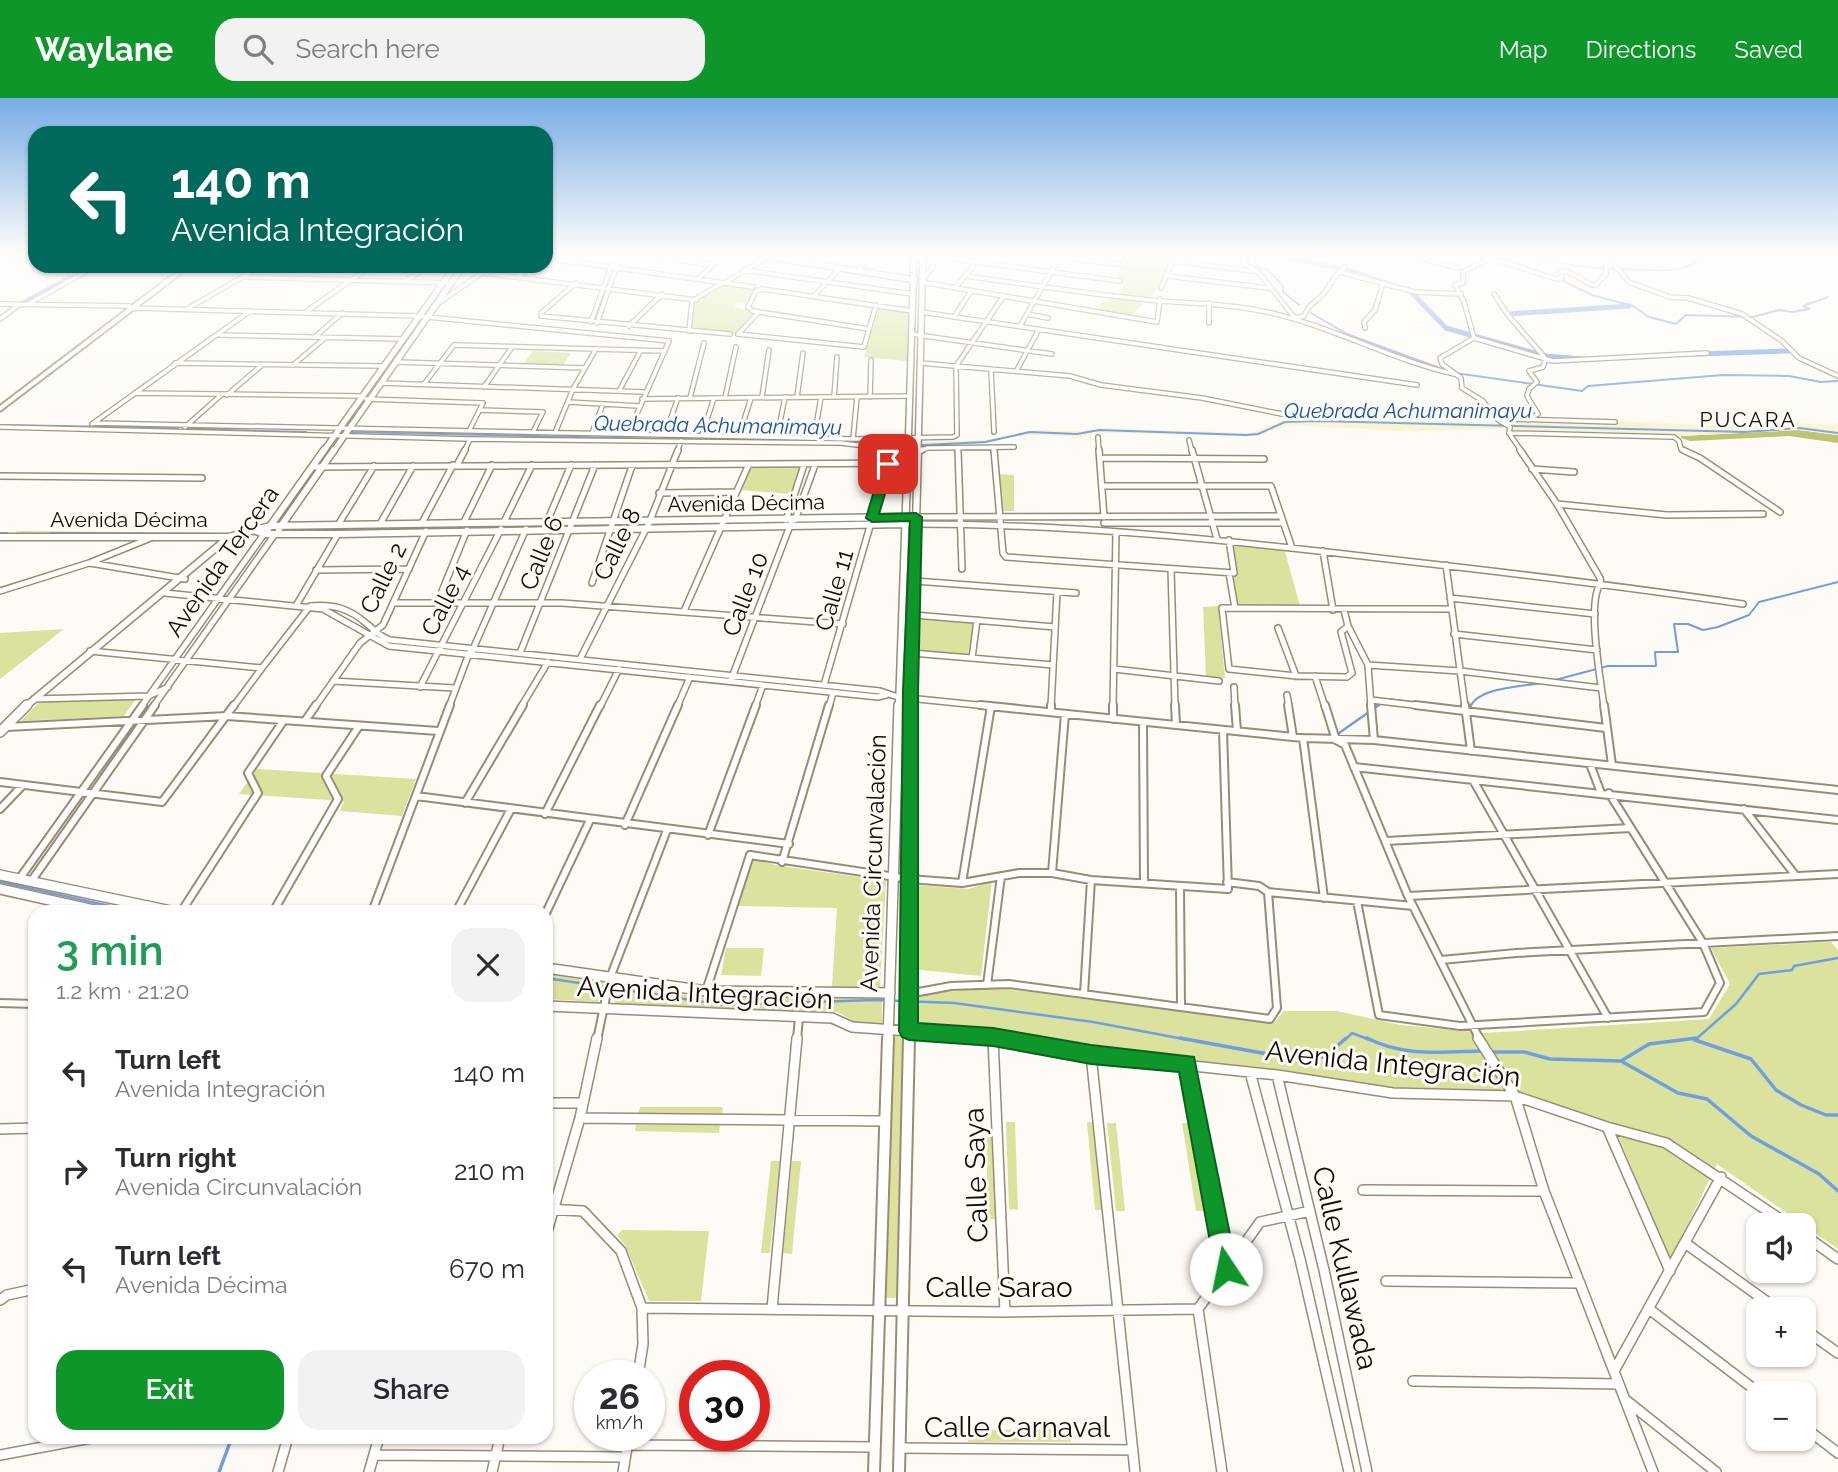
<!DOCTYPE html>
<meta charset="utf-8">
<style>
:root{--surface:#fff;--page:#f2f2f3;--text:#2b2b33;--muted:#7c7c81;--accent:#0f962b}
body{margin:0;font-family:Raleway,sans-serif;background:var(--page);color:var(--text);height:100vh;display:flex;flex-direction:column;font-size:26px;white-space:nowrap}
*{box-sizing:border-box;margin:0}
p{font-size:23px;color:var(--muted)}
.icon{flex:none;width:38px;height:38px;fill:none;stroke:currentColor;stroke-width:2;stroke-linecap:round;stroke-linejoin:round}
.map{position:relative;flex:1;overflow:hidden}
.panel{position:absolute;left:28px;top:807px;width:525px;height:539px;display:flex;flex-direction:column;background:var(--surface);border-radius:21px;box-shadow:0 2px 5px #0004}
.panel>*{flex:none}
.guide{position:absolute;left:28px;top:28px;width:525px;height:147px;border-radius:21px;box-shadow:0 2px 5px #0004;background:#00695c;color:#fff;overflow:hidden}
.buttons{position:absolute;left:1746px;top:1115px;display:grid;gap:14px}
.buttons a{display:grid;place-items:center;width:70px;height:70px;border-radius:14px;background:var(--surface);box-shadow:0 2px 5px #0004;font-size:35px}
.speed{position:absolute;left:574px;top:1262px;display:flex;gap:14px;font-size:35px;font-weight:700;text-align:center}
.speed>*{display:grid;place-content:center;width:91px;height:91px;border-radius:50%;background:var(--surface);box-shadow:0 2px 5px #0004;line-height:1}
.speed small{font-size:18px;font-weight:400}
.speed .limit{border:10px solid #d22;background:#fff;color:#111}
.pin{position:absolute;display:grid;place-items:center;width:60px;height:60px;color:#fff;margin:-30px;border-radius:14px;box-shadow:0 4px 10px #0006}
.me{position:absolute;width:77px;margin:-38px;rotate:349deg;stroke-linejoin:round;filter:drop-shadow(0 0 5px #0008)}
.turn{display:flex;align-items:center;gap:24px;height:147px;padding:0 28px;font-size:32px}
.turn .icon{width:91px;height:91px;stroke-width:2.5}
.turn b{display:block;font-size:49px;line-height:60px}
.round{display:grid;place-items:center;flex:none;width:74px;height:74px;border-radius:21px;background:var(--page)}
.headline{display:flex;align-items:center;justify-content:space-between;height:119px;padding:0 28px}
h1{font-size:42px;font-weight:600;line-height:52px;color:#1e9e55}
.action{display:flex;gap:14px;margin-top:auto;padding:14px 28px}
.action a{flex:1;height:80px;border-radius:21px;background:var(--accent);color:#fff;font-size:28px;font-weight:600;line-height:80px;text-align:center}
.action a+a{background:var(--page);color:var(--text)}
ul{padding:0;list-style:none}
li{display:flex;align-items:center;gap:21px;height:98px;padding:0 28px}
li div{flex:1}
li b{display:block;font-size:26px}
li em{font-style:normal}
header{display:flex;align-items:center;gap:42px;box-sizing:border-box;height:98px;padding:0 35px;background:var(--accent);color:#fff}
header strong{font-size:33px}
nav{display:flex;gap:38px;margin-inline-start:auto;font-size:24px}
.search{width:490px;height:63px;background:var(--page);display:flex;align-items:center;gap:18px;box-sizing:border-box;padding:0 24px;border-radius:21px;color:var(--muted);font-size:26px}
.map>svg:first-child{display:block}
.green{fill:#dbe29e}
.forest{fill:#bac16c}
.sand{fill:#fcf2cc}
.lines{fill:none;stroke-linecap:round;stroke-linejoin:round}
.stream-far2{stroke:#6f9fe0;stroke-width:2}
.stream-far1{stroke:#6f9fe0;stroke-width:2.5}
.stream{stroke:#6f9fe0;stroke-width:3.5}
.canal{stroke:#6f9fe0;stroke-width:5}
.street-far3-casing{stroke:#998c72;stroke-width:6}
.street-far2-casing{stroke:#998c72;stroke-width:8}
.street-far1-casing{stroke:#998c72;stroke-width:10}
.street-casing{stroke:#998c72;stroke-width:12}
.secondary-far3-casing{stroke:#998c72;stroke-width:8}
.secondary-far2-casing{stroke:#998c72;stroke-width:9}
.secondary-far1-casing{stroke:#998c72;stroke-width:12}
.secondary-casing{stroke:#998c72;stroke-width:14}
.highway-casing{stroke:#998c72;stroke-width:4}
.street-far3{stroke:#fff;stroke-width:3.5}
.street-far2{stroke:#fff;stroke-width:5}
.street-far1{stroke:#fff;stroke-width:6}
.street{stroke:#fff;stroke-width:9}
.secondary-far3{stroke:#fff;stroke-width:5}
.secondary-far2{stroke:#fff;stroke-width:6}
.secondary-far1{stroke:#fff;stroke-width:9}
.secondary{stroke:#fff;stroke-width:10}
.highway{fill:#fff;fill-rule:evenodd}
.route{fill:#0f962b;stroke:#0a621c;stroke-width:2}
.labels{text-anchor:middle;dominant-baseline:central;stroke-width:6;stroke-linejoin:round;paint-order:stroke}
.far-water-label{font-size:21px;font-style:italic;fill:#1554a1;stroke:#fefbf6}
.far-neighbourhood-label{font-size:21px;letter-spacing:2px;fill:#110d04;stroke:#fefbf6}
.far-street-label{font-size:21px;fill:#110d04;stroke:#fefbf6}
.street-label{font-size:24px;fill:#110d04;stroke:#fefbf6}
.near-street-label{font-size:28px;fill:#110d04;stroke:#fefbf6}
</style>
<header>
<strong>Waylane</strong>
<div class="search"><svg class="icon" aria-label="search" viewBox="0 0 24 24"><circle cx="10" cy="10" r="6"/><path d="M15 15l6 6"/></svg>Search here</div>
<nav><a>Map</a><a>Directions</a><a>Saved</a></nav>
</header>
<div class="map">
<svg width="1838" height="1374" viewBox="0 0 1838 1374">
<rect width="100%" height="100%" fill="#fefbf6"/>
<path class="green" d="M1128 157H1172L1162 185 1148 201 1120 198 1125 183 1116 181 1120 167 1124 168Z
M723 186 757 191 752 194 747 206 738 205 734 209 749 212 754 217 735 236 691 232 694 204Z
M1112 198 1145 203 1130 219 1098 212 1101 204 1108 205Z
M879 209 908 213 907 263 864 259Z
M533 253 571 255 563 267 524 265Z
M751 369H800L790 396 741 392Z
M999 376 1014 377V413H1002Z
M541 426 539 429 281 433 284 430Z
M18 433 229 435 14 436Z
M1233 445 1284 450 1300 508H1237L1232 478H1237Z
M1218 508 1225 580 1206 578 1203 509Z
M922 520 973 525 968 556 920 553 919 523Z
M64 531 0 581V535Z
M138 598 124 618 21 623 43 600Z
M257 671 416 681 402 718 340 713 344 703 239 696Z
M749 759 775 767 886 783 880 889H832L837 810 737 808Z
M992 783 981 878 911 871 914 787 969 791Z
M1831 844 1838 852V1151L1717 1066 1671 1161 1612 1024 1504 992 1390 989 1087 952 993 935 915 929 917 896 999 890 1274 925 1284 913H1337L1401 927 1484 935 1709 921 1730 886 1711 850Z
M726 850H764L761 878 721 877Z
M546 874 604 882 598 904 546 901Z
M615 888 704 899H882V928L857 925 837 914 721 912 615 905 613 896Z
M896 937 903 940 898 1200H885L894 940Z
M640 1009H723L722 1017H638Z
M1006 1024H1015L1018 1112 1009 1111Z
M1087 1024H1096L1105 1112H1095Z
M1107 1025H1116L1125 1113H1116Z
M1182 1025H1191L1205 1113H1196Z
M636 1027H720L719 1035 635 1033Z
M986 1032 994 1033 997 1121H988Z
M771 1063H780L770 1155H761Z
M792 1063H801L792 1156 783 1155Z
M622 1132 709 1133 701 1203H649L625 1147 617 1137Z
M1070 1331 1071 1344H968V1332Z"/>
<path class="forest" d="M1799 332 1838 337V345L1789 338 1690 343 1681 340V338Z"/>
<path class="sand" d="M1305 320 1498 325 1516 323 1617 325 1620 323 1745 329 1798 325 1838 327V337L1799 332 1681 338 1512 334 1502 331 1399 333 1291 327 1249 339 1194 336 1099 335 1078 340 1052 337 1017 338 984 346 923 350V344L983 342 1033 332 1081 333 1099 330 1251 335 1282 323Z"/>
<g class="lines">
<path class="stream-far2" d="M1496 157 1551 178
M1508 157C1530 158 1550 164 1572 167 1603 171 1638 172 1669 172 1688 172 1699 160 1715 158L1776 160
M1253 158 1259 170 1267 171 1283 188V194L1299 207
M1561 182 1592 197 1633 208 1649 219 1676 226 1686 217 1753 219 1779 212 1793 214 1809 211 1803 208 1828 199
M1311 215 1347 236 1442 271
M1455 275 1582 293 1588 288 1723 277 1789 278 1821 284 1838 283
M0 327 178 330
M190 331 306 334
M350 334 925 347 985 344 1030 334 1077 336 1099 332 1246 337 1258 336 1285 324 1318 323 1745 334 1799 330 1838 335
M0 435H7
M51 435 226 436
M1555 582 1608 568H1656L1655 554H1678L1674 526H1688L1703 532 1718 529 1749 517 1759 504 1838 484
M1376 609 1388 601 1447 608
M1470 609C1479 589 1521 589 1541 585"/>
<path class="stream-far1" d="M1441 607 1447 608
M1469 611 1471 607
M1339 635 1379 607
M0 784 137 814
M546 880 724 907 874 902 954 905 1093 924 1189 942
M1345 942 1352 935 1370 942
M1695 942 1736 906 1759 876 1792 872 1794 868 1838 860"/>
<path class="stream" d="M1180 940 1278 958 1325 959 1346 940
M1367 940C1403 959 1442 954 1482 953
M1695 942 1751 961 1776 992 1801 1007 1826 1017H1838
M1492 954H1524L1550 961 1621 963 1649 946 1697 940
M1621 963 1678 995 1707 1001 1751 1038 1819 1076 1838 1093
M219 1374 232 1339"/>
<path class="canal" d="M1271 157 1336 169
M1348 172 1392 187
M1408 191 1446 230 1545 258 1583 261
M25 204 71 179
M1509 216 1629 208
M1698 256 1789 253"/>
<defs>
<path id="street-far3" d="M644 157 713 167
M941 157 921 184 1157 224 1160 201
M1038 157 1124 167 1127 157
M1241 157 1245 166 1259 175 1295 220 1304 218C1310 204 1315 206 1323 196 1332 186 1333 177 1345 169
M1249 157H1271
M1408 157 1458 170
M1480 157 1557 181 1562 180 1560 173 1568 174 1592 187H1596L1606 176V168L1614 166 1629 184 1670 199 1688 200 1742 216 1782 243 1799 260 1838 278
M939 159 1120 183
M546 160 753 189
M1491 160 1463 174V185L1455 187 1464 204 1474 240 1440 260 1442 266 1461 280 1462 290 1483 303 1497 321 1510 329 1509 335 1522 354
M1173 163 1251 173
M612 166 617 167 621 157
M816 166 824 157
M744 172 912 196
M857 173 871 157
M1340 174 1415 194 1461 196
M483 175 696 202
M966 178C1024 186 1082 195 1140 201 1181 206 1221 204 1262 213 1328 226 1388 261 1454 276
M1167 178 1269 190
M242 179 448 185
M517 179 532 168
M699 180 724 157
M405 183 424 171
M726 184 769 158
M576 185 541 215V218L730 236
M956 189 982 157
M1161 190 1175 157
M1494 196 1508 217 1546 261 1543 269 1529 273 1537 284 1529 291 1527 298 1538 316 1528 322
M814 198 840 170
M30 205 96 168
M1209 205V225
M0 206 130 208
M433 209 492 168
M748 209 756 193 762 191 912 213
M748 209 753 213 869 231
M133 210 418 218 669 243 628 336
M187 211 261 168
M307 213 371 168
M921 214 1417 287
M1027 216 1048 220
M954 219 971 193
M0 221 20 206
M591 224 611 169
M597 225 616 170
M629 228 662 196
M1020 228 1055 167 1064 158
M1365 230 1364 224 1375 212 1383 185
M689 233 692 203 722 185
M738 236 864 249 876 207
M738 236 759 214
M911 236 1052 256
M220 237 402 241
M315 239 342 215
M1474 240 1553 263 1707 255
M396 264 585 270
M175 265 383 268
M920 265 1070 278 1101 287 1202 300 1282 316H1316
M293 267 325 240
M991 271 994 334
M1017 272 1039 231
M381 285 645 294
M424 286 454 247 665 253
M484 289 512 249
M619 293 641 252
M135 295 361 298
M227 297 262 267
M762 299 769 252
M797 299 803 255
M834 299 837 259
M870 299 871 262
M690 300 704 245
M725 300 736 249
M366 301 483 305 469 333
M642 301 908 298
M568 304 639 308
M480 312 543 314 533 334
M1501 324 1513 321 1615 324
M94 325 853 341 953 339 957 337 956 268 1003 199
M92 326 250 213
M0 329 470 341 841 345 906 353
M185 329 220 298
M555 335 573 291 596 251
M592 335 603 306
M1509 335 1674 339 1679 343 1681 351 1687 354
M665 336 678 300
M702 337 714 300
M739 338 751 300
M777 339 785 299
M1098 339 1099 354
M814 340 821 299
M853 341 857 299
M1189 342 1192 354
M958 350V354
M994 350V354
M918 353 928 350 1014 349
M464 354 470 341
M677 354 681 343"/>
<path id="street-far2" d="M897 352 906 353
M958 352 962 471
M994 352 1003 455 1006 459 1234 475 1229 442
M1099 352 1104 419
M1192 352 1217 441
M1520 352 1557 406 1600 480 1601 485C1586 503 1601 584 1604 609
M1683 352 1700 360 1780 414
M918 353 922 352
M1100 360 1264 361
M457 367 465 352
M312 369 905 365
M1532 371 1574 374
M0 378 202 380
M1102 388H1271L1292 450
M659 395 736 394
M1557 406 1667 417 1763 416
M916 419 1280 418
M786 422 804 367
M795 422 815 367
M464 424 492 367
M504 424 532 367
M422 425 453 367
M1104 425H1283
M380 426 413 368
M916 426C1077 426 1237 443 1396 462 1512 475 1628 489 1743 506
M338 427 374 368
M544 431 571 367
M1323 453 1333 512
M90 465 185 481
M1446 467 1465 609
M1171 471 1175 609
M316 472 409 471
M1229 475 1235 510
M915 483 1076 495
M592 485 632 368
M0 493 89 465 153 439
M165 495 323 511 389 548 878 599 886 597
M1450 500 1595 516
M438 503 467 432
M393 505H562L843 526
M297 506 338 436
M1344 512 1348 528 1341 534 1352 575 1347 579 1296 578 1229 571 1222 510 1451 511
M684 513 748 368
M914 517 1055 529
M1348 528 1368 567 1371 609
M1278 530 1296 578
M1454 536 1597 552
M473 551 526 431
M90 553 262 570 233 609
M520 555 595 367
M912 555 1053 567
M972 560 977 522
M580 561 649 425 678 352
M1368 567 1460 573 1601 590
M262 570 310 508C333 506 349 510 367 526 375 532 380 539 390 542L880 593 898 599 997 609
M1114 571 1219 583
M1315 578 1325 609
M731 582 791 425
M333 583 454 590
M824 587 888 366
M420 589 501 431
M1234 589 1235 609
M1287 597 1289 609
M34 601 149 598 168 589
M1371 602 1430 609
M141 609 264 436
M153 609 275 436
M315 609 360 545 383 527 426 433
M449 609 468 558
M521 609 548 564
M600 609 619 571
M677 609 690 579
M755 609 763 587
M829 609 833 595
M1051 609 1057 494
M1113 609 1116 434"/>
<path id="street-far1" d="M980 607 1303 640 1374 642 1838 692
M1175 607 1176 627
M1235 607 1237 633
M1288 607 1293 639
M1325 607 1336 642
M1371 607 1374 642
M1415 607 1606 630
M1465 607 1471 653
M1604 607 1612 667
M1051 614V607
M1113 621V607
M305 623 316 607
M1143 624 1144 784
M6 629 227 618 438 633
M1303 640 1324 800
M1336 642 1345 647 1408 798 1480 942
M1590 666 1601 695
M1354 669 1838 722
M1473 682 1608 920
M0 684 162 704 234 607
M416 698 789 746
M465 705 523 607
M0 711 23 687
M1744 711 1796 778
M545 716 600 607
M625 727 678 607
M708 737 756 607
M1386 743 1630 730
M782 764 829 607
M1052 775 1065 616
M20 780 143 607
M32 782 155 607
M1227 784 1259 788 1268 794 1413 808
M962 785 991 608
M1180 789 1181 909
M1408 798 1838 776
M1357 803 1379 917 1460 928 1704 914 1720 885 1703 845 1609 695
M181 814 258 695 248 675 284 622
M273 814 338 701 326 678 359 628
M372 814 450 607
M456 814 511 711
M546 815 590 722
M1441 862 1516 855 1838 838
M987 887 1001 778
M706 893 750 757 909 781 962 785 1019 775H1052L1091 782 1228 791 1223 632
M908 896 951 888 1009 886 1270 921 1277 910 1268 794
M1084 896 1091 782
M0 905 35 906
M909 933 1007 942
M993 939V942
M597 942 610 880 667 732
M797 942 799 919"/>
<path id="street" d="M993 940 1005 1214
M998 940 1091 957 1277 977 1393 995 1515 998 1607 1029 1666 1045 1789 1127
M1478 940 1515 998 1544 1093 1653 1374
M1091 957 1135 1374
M1187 966 1226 1171
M1250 974 1300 1161 1349 1374
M1277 977 1324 1172 1367 1374
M546 1005H583
M580 1020 885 1023
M1607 1029 1670 1173
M0 1031 35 1030
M1363 1092 1544 1093
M546 1111 583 1113 621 1153 642 1210 643 1246 638 1278
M546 1137 580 1020 597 940
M1804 1137 1838 1161
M1685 1145 1777 1211
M1386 1183 1580 1185
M0 1202 7 1197 35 1191
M642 1210 1005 1214 1198 1211 1260 1124 1310 1113
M772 1211 797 940
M1198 1211 1222 1374
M1649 1211 1759 1295
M1804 1231 1838 1255
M1614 1273 1721 1079
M1413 1283 1619 1286
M1627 1303 1716 1374
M1804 1329 1838 1355
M627 1347 874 1349
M900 1350 1133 1352
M0 1357 96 1339
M374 1357 625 1359
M278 1374 288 1339
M369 1374 379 1339
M492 1374 500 1339
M623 1374 629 1337"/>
<path id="secondary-far3" d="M758 157 915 182
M323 354 455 168
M333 354 463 168
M908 354 914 157
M918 354 923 157"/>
<path id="secondary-far2" d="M268 431 324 352
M279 431 334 352
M256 433 264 436H338L906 426
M0 439H229L270 428 909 419
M468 558 473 551
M25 609 229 439
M899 609 908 352
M911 609 918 352"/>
<path id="secondary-far1" d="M0 634 27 607
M0 777 176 814
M0 791 103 814
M546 870 706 893 890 895
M546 908 832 920 852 929 909 933
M888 942 899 607
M909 942 911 607"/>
<path id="secondary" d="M874 1374 888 940
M899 1374 909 940"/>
<path id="highway" d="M184 168H191L0 313V308Z"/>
</defs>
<use href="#street-far3" class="street-far3-casing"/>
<use href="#street-far2" class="street-far2-casing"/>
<use href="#street-far1" class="street-far1-casing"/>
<use href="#street" class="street-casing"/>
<use href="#secondary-far3" class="secondary-far3-casing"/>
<use href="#secondary-far2" class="secondary-far2-casing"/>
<use href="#secondary-far1" class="secondary-far1-casing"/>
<use href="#secondary" class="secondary-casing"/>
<use href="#highway" class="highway-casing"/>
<use href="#street-far3" class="street-far3"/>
<use href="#street-far2" class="street-far2"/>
<use href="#street-far1" class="street-far1"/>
<use href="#street" class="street"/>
<use href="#secondary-far3" class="secondary-far3"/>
<use href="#secondary-far2" class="secondary-far2"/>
<use href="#secondary-far1" class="secondary-far1"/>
<use href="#secondary" class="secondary"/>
<use href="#highway" class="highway"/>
</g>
<linearGradient id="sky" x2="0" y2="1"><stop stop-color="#77ace5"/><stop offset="0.45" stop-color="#fffdfb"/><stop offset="1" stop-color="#fffdfb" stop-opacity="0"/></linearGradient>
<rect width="1838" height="349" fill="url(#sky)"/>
<path class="route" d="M888 363 894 366 879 416 916 415 922 419 918 593V925L993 930 1091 947 1194 959 1237 1171 1234 1179 1226 1183 1218 1179 1215 1171 1179 974 1091 966 993 948 909 942 902 939 899 933 903 593 910 423 872 424 866 420 882 366Z"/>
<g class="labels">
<g class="far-water-label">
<text x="1408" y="312">Quebrada Achumanimayu</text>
<text transform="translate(718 327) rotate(1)">Quebrada Achumanimayu</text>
</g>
<g class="far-neighbourhood-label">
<text x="1748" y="321">PUCARA</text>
</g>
<g class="far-street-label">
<text transform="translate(746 405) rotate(-1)">Avenida Décima</text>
<text x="129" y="421">Avenida Décima</text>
</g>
<g class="street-label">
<text transform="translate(617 446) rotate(-64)">Calle 8</text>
<text transform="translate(541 455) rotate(-68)">Calle 6</text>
<text transform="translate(222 463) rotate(-55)">Avenida Tercera</text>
<text transform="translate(383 480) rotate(-64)">Calle 2</text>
<text transform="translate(834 492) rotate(-74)">Calle 11</text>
<text transform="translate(745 496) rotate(-69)">Calle 10</text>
<text transform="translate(445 502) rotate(-63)">Calle 4</text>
<text transform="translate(873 765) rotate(-88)">Avenida Circunvalación</text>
</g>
<g class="near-street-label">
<text transform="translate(705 895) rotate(3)">Avenida Integración</text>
<text transform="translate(1393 966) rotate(6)">Avenida Integración</text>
<text transform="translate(976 1077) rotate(-92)">Calle Saya</text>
<text transform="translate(1345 1170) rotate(77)">Calle Kullawada</text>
<text x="999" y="1189">Calle Sarao</text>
<text x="1017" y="1329">Calle Carnaval</text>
</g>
</g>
</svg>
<div class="buttons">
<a><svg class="icon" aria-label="sound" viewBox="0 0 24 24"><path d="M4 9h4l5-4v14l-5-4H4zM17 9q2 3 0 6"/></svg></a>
<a>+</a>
<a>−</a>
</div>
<div class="speed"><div>26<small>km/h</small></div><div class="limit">30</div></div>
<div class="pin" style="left:888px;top:366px;background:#d93025"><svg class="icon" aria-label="arrive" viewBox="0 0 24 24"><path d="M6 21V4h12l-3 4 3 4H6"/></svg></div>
<svg class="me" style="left:1226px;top:1171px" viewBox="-20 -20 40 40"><circle r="19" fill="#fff"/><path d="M0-13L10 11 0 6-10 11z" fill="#0f962b"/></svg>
<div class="guide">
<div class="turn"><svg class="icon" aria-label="left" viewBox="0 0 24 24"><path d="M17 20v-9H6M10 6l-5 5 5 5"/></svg><div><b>140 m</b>Avenida Integración</div></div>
</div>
<section class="panel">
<div class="headline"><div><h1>3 min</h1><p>1.2 km · 21:20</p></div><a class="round"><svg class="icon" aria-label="close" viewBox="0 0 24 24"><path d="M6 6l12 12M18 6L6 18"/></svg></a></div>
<ul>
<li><svg class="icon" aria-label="left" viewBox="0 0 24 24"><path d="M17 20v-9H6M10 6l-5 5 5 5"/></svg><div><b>Turn left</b><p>Avenida Integración</p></div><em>140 m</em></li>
<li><svg class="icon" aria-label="right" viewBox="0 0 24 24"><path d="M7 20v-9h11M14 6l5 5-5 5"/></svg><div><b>Turn right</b><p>Avenida Circunvalación</p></div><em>210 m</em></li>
<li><svg class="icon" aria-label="left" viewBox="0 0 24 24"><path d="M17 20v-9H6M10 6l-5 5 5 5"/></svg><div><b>Turn left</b><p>Avenida Décima</p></div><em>670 m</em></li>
</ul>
<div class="action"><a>Exit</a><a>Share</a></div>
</section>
</div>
